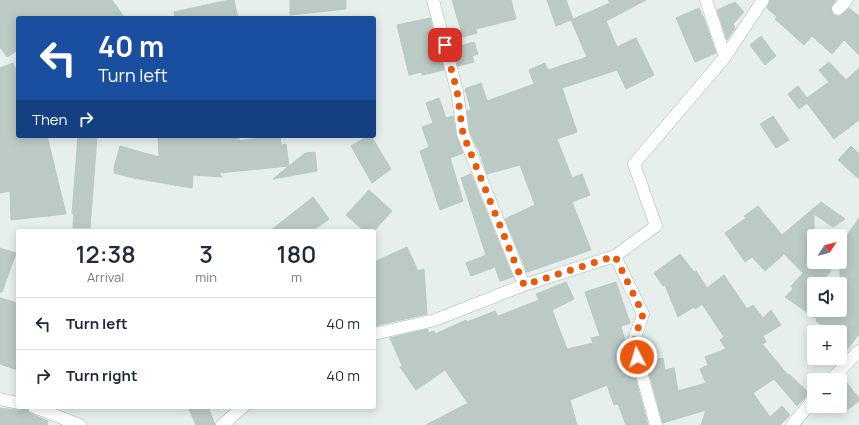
<!DOCTYPE html>
<meta charset="utf-8">
<style>
:root{--surface:#fff;--page:#f2f2f3;--text:#1f2937;--muted:#747a83;--line:#e0e1e3}
body{margin:0;font-family:Manrope,sans-serif;background:var(--page);color:var(--text);height:100vh;display:flex;flex-direction:column;font-size:15px;white-space:nowrap}
*{box-sizing:border-box;margin:0}
p{font-size:13px;color:var(--muted)}
.icon{flex:none;width:22px;height:22px;fill:none;stroke:currentColor;stroke-width:2;stroke-linecap:round;stroke-linejoin:round}
.map{position:relative;flex:1;overflow:hidden}
.drawer{position:absolute;left:16px;top:229px;width:360px;height:180px;display:flex;flex-direction:column;background:var(--surface);border-radius:4px;box-shadow:0 2px 10px #0003}
.drawer>*{flex:none}
.guide{position:absolute;left:16px;top:16px;width:360px;height:122px;border-radius:4px;box-shadow:0 2px 10px #0003;background:#1a4fa0;color:#fff;overflow:hidden}
.needle{width:26px;rotate:54deg}
.tools{position:absolute;left:807px;top:229px;display:grid;gap:8px}
.tools a{display:grid;place-items:center;width:40px;height:40px;border-radius:4px;background:var(--surface);box-shadow:0 2px 10px #0003;font-size:20px}
.pin{position:absolute;display:grid;place-items:center;width:34px;height:34px;color:#fff;margin:-17px;border-radius:8px;box-shadow:0 2px 6px #0006}
.me{position:absolute;width:44px;margin:-22px;rotate:355deg;stroke-linejoin:round;filter:drop-shadow(0 0 3px #0008)}
.turn{display:flex;align-items:center;gap:14px;height:84px;padding:0 16px;font-size:18px}
.turn .icon{width:52px;height:52px;stroke-width:2.5}
.turn b{display:block;font-size:28px;line-height:34px}
.then{display:flex;align-items:center;height:38px;padding:0 16px;background:#0003;gap:8px;font-size:15px}
.eta{display:flex;justify-content:space-evenly;align-items:center;height:68px;text-align:center}
.eta b{font-size:24px;font-weight:600;line-height:28px}
ul{padding:0;list-style:none}
li{display:flex;align-items:center;gap:12px;height:52px;padding:0 16px;border-top:1px solid var(--line)}
li div{flex:1}
li b{display:block;font-size:15px}
li em{font-style:normal}
.map>svg:first-child{display:block}
.building{fill:#bbcac4;stroke:#b8c9c2}
.lines{fill:none;stroke-linecap:round;stroke-linejoin:round}
.street-casing{stroke:#a8b8b2;stroke-width:13}
.street{stroke:#fff;stroke-width:12}
.route{stroke:#ea580c;stroke-width:7;stroke-dasharray:0 12.6}
</style>
<div class="map">
<svg width="859" height="425" viewBox="0 0 859 425">
<rect width="100%" height="100%" fill="#e6efeb"/>
<path class="building" d="M0 0H112L125 18H18V50L7 57 0 47Z
M229 0H234L238 18H175L174 12Z
M290 0H346V9L290 15Z
M452 0H511L516 19 476 29 477 33 463 37Z
M547 0H566L573 19 610 3 608 0H646L606 21 617 47 636 38 654 75 626 89 617 70 562 88 577 132 557 139 572 178 582 174 590 195 572 202 591 250 527 272 505 219 535 205 520 165 487 174 478 148H477L470 132 467 111 471 110 470 106 465 89 481 83 487 101 534 84 529 70 545 63 548 70 587 57 571 20 556 26Z
M770 0H836L831 7 833 15 836 16H840L849 8 859 16V55L844 40 832 54 812 36 804 45 775 19 777 17 767 8Z
M735 2 744 12 733 24 735 28 727 40 717 10Z
M699 8 702 16H703L716 53 695 62 676 18Z
M430 18 444 70 422 75V72L409 75 397 25Z
M761 36 776 56 765 65 750 45Z
M474 42 478 54 472 56 474 62 458 66 454 48Z
M829 62 846 80 859 68V120L834 139 807 103 799 109 788 94 798 86 807 98 829 82 819 70Z
M13 63 18 76V136H47L66 214 11 220 10 191 0 193V68Z
M439 98 446 118 453 116 456 135 463 153 450 158 463 201 440 210 420 151 429 147 422 127 433 123 426 103Z
M773 116 789 140 776 148 760 124Z
M78 136H97L90 228H73L74 213 72 214Z
M158 136H239V141L271 136H280L281 145 286 144 289 166 305 153 315 152 317 171 273 179 289 166 219 173 222 177 193 175 192 188 133 178 114 173V167L120 146 159 157Z
M368 136H371L391 169 372 183 351 146Z
M851 146 859 154V179L838 160Z
M471 174 513 277 500 281 495 267 471 276 466 263 486 255 461 178Z
M369 190 392 211 374 231H364L346 215Z
M313 197 329 219 312 231H270Z
M821 202 845 219 833 227 814 214V262H824L831 271 820 284H814V310H840V246L859 218V334L840 359V332H832L816 321 817 319 785 297 793 289 791 286 803 273 784 254 765 271 752 257 745 262 725 233 746 218 744 216 758 206 782 235Z
M407 247 418 271 424 269 427 314 374 326V262Z
M0 248 16 253 2 292H0Z
M680 254 694 272 696 271 707 288 724 275 747 309 753 305 763 318 771 310 781 325 763 336 766 342 762 344 788 375 789 374 809 393 797 406 774 379 753 393 770 417 782 406 790 415 780 425H701L706 410 663 423 646 362 663 358 665 370 674 368 678 391 706 383 700 369 708 365 705 357 726 349 720 340 724 337 702 304 695 309 694 307 678 317 665 285 663 286 654 273Z
M566 282 574 299 552 310 567 349 593 343 591 338 600 336 585 292 616 282 630 323 621 326 648 425H626L618 404 614 405 607 385 570 400 577 425H426L468 403 445 370 416 390 400 367 402 365 390 338 428 329V333L434 331 435 334 466 320 467 322 495 311 498 316 539 300 536 294Z
M0 298 18 303V370L0 364Z
M843 378 859 398V401L846 411 840 403V381Z
M24 407H27L28 411 31 414 48 421 47 425H0V408L17 410H21Z
M188 407H208L215 425H196Z"/>
<g class="lines">
<defs>
<path id="street" d="M433 0 457 91 463 134 524 285
M706 0 725 57
M838 9 847 0
M615 256 643 314 633 343 656 425
M374 334 435 320 524 285 615 256 656 226 634 164 725 57 763 0
M831 380 859 351
M0 399 18 403
M34 407 80 425
M222 425 243 407
M792 425 814 399"/>
</defs>
<use href="#street" class="street-casing"/>
<use href="#street" class="street"/>
</g>
<g class="lines">
<path class="route" d="M445 45 457 91 463 134 524 285 615 256 643 314 633 343 637 357"/>
</g>
</svg>
<div class="tools">
<a><svg class="needle" viewBox="-14 -14 28 28"><path d="M0-13l5 13h-10z" fill="#e53935"/><path d="M0 13l5-13h-10z" fill="#747a83"/></svg></a>
<a><svg class="icon" aria-label="sound" viewBox="0 0 24 24"><path d="M4 9h4l5-4v14l-5-4H4zM17 9q2 3 0 6"/></svg></a>
<a>+</a>
<a>−</a>
</div>
<div class="pin" style="left:445px;top:45px;background:#d93025"><svg class="icon" aria-label="arrive" viewBox="0 0 24 24"><path d="M6 21V4h12l-3 4 3 4H6"/></svg></div>
<svg class="me" style="left:637px;top:357px" viewBox="-20 -20 40 40"><circle r="17" fill="#ea580c" stroke="#fff" stroke-width="3"/><path d="M0-11L8 9 0 5-8 9z" fill="#fff"/></svg>
<div class="guide">
<div class="turn"><svg class="icon" aria-label="left" viewBox="0 0 24 24"><path d="M17 20v-9H6M10 6l-5 5 5 5"/></svg><div><b>40 m</b>Turn left</div></div>
<div class="then">Then<svg class="icon" aria-label="right" viewBox="0 0 24 24"><path d="M7 20v-9h11M14 6l5 5-5 5"/></svg></div>
</div>
<section class="drawer">
<div class="eta">
<div><b>12:38</b><p>Arrival</p></div>
<div><b>3</b><p>min</p></div>
<div><b>180</b><p>m</p></div>
</div>
<ul>
<li><svg class="icon" aria-label="left" viewBox="0 0 24 24"><path d="M17 20v-9H6M10 6l-5 5 5 5"/></svg><div><b>Turn left</b></div><em>40 m</em></li>
<li><svg class="icon" aria-label="right" viewBox="0 0 24 24"><path d="M7 20v-9h11M14 6l5 5-5 5"/></svg><div><b>Turn right</b></div><em>40 m</em></li>
</ul>
</section>
</div>
